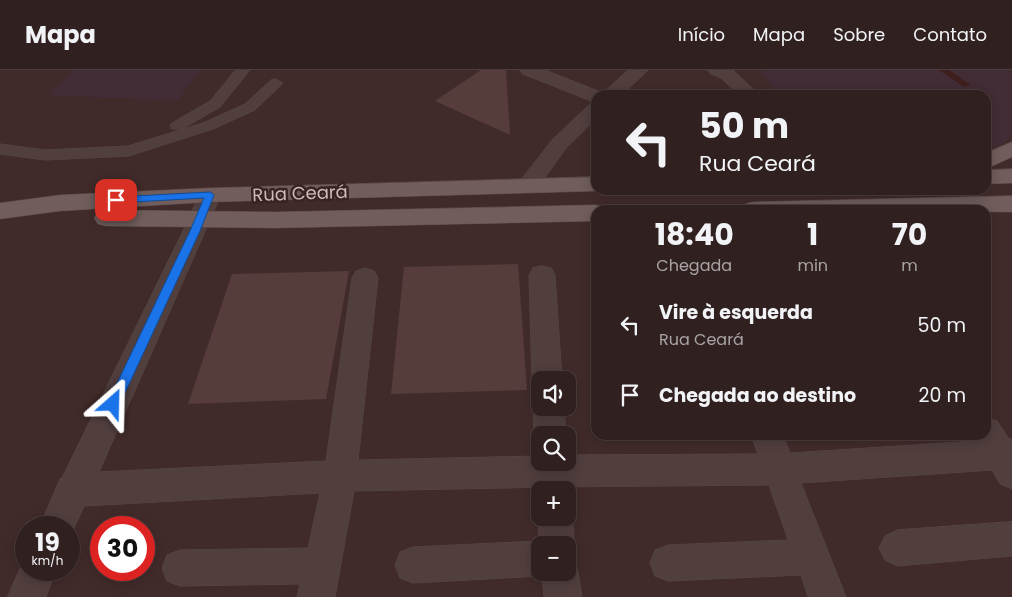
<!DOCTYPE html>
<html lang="pt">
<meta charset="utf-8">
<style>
:root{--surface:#312020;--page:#3d2d2d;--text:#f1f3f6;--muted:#a8a3a5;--line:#4c3e3e}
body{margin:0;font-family:Poppins,sans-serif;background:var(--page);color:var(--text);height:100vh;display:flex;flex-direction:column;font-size:19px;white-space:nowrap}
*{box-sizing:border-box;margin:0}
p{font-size:16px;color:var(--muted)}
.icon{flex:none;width:28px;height:28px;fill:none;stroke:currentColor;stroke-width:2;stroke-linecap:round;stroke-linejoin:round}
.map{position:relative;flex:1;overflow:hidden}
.side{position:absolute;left:591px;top:135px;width:400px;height:235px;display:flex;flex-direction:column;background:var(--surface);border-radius:15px;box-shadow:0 2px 12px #0003,0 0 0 1px var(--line)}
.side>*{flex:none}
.hud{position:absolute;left:591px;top:20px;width:400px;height:105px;border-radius:15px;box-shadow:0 2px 12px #0003,0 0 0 1px var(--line);background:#312020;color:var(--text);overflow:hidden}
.buttons{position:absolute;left:531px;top:301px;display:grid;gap:10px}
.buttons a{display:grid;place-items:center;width:45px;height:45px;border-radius:10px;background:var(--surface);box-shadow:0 2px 12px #0003,0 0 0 1px var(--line);font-size:25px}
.speed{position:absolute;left:15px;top:446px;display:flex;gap:10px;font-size:25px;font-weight:700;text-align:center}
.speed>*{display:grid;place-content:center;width:65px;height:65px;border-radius:50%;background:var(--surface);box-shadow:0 2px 12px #0003,0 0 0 1px var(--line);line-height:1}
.speed small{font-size:12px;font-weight:400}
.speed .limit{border:8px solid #d22;background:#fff;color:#111}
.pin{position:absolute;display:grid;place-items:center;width:42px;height:42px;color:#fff;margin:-21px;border-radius:10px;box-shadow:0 2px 8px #0006}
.me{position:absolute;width:55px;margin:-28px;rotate:25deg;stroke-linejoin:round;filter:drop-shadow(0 0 4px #0008)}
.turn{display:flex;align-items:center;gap:18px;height:105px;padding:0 25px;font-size:22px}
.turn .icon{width:65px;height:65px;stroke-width:2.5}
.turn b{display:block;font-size:35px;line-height:42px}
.eta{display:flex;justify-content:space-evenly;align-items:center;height:85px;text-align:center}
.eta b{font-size:30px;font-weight:700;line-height:35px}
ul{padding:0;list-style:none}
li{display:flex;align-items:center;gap:15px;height:70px;padding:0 25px}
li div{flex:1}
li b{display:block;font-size:19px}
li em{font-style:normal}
header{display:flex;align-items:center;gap:30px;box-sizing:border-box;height:70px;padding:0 25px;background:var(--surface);border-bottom:1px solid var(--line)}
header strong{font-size:24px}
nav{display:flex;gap:28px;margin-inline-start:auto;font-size:18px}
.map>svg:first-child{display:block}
.green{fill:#422c35}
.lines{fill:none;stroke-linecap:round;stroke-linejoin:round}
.stream{fill:#3e1f1d;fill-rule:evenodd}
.building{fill:#563d3c}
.lane-casing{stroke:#5a4847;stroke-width:1}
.street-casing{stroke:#5a4847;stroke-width:1}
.primary-casing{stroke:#5a4847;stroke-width:1}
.lane{fill:#513f3e;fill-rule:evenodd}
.street{fill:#513f3e;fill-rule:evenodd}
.primary{fill:#705d5c;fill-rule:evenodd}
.route{fill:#1a73e8;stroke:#114b97}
.labels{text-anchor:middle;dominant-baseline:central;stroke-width:5;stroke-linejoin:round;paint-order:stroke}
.street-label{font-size:18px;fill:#cbbcbb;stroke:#362322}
</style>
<header>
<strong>Mapa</strong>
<nav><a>Início</a><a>Mapa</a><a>Sobre</a><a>Contato</a></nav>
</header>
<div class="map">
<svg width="1012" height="527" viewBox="0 0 1012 527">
<rect width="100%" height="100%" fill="#412b2a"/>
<path class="green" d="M73 0H201L177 31 47 25Z
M761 0H1008L1012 5V64L1003 74 986 81V25H776Z"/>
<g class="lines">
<path class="stream" d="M939 0H949L971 15 964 17Z"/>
</g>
<path class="building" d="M481 0H506L510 65 435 31Z
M518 194 527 320 391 324 404 197Z
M349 201 326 329 188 334 232 204Z"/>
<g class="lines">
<defs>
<path id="lane" d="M236 0H250L220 37 182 59H172L170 56 172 53 210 31Z
M276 9 283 13 255 40 213 59 129 86 45 90 0 84V74L45 80 128 76 203 53 245 34 271 10Z"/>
<path id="street" d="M520 0H545L603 23 628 0H648L622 25H596V33L523 4Z
M708 0H733L759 25H739L721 8 711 4Z
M596 33V49L566 78 536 120 528 122 520 120 517 115 552 70 589 35Z
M210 118 218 120 221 125 99 402 326 391 352 208 356 201 365 198 374 201 378 208 358 390 540 386V392H568V385L758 384 751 365H783L790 383 975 371 972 365H986V347L997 351 1009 369H1012V419L1000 414 992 400 801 413 846 527H808L801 505 668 511 655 506 650 493 655 480 668 475 788 470 769 415 552 417 354 421 335 527H297L300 514 180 516 167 511 162 498 167 485 180 480 308 478 320 423 84 436 69 469V458H39L60 409 62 408 183 161 199 125 202 120Z
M542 196 551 198 555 205 562 310H540V320L537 319 532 310 529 205 533 198Z
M540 328V338H564L566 365H540V376C532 364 530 339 540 328Z
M568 437C574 453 577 472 569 488L573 489 578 502 582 527H544L542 506 413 513 400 508 395 495 400 482 413 477 539 471 538 448 540 443V448H568ZM540 475H568V502H540Z
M1012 452V486L897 496 885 490 879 478 885 466 897 460Z
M25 487 26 500H56L46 527H8Z"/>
<path id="primary" d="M1012 72V87L986 99V83Z
M1012 99V113L986 114V100Z
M596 107V120H600L596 121 210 132 60 141 0 149V133L60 125 210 118Z
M1012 126V142L741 140 745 134 753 132Z
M596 135 604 137 606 140H596V151L275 158 106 156 98 154 94 148 98 142 106 140 275 142Z"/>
</defs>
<use href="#lane" class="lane-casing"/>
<use href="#street" class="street-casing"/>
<use href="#primary" class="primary-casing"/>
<use href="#lane" class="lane"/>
<use href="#street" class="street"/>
<use href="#primary" class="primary"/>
</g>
<path class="route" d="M210 122 214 125 200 161 118 338 113 339 109 338 107 334 190 161 204 128 116 133 112 130 116 127Z"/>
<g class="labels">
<g class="street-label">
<text transform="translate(300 123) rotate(-2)">Rua Ceará</text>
</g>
</g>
</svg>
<div class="buttons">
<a><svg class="icon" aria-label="sound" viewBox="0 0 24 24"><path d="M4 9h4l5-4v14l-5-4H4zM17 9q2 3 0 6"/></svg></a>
<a><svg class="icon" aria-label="search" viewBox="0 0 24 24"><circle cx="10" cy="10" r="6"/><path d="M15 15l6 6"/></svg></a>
<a>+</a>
<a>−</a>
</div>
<div class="speed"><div>19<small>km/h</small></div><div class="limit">30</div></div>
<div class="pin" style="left:116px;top:130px;background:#d93025"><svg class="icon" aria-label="arrive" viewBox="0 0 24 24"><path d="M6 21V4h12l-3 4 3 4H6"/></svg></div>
<svg class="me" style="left:113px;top:334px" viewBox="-20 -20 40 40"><path d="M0-17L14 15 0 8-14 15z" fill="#1a73e8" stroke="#fff" stroke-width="4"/></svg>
<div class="hud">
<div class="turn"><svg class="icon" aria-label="left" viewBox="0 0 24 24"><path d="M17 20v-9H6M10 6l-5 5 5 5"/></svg><div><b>50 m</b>Rua Ceará</div></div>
</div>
<section class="side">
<div class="eta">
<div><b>18:40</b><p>Chegada</p></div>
<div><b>1</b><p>min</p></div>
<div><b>70</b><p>m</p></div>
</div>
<ul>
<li><svg class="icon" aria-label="left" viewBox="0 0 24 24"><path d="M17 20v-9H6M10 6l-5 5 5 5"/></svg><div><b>Vire à esquerda</b><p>Rua Ceará</p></div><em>50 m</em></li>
<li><svg class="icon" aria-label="arrive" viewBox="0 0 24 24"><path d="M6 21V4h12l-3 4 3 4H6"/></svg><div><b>Chegada ao destino</b></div><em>20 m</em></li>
</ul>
</section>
</div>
